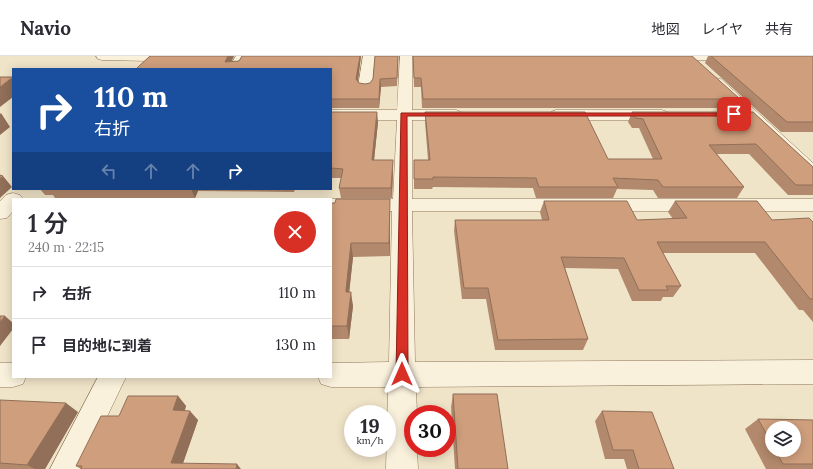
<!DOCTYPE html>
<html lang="ja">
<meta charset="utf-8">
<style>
:root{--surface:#fff;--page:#f7f7f7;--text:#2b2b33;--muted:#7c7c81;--line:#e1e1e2}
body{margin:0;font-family:Lora,"Noto Sans JP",serif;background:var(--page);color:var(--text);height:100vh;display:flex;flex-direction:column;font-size:15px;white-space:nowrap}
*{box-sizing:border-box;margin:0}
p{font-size:13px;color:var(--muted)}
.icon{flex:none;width:22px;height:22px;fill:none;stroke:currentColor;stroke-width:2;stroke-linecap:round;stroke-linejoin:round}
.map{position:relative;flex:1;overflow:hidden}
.side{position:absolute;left:12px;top:142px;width:320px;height:180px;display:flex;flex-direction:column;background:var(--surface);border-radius:0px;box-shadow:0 2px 10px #0003}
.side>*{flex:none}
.hud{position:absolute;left:12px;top:12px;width:320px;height:122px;border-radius:0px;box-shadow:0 2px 10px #0003;background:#1a4fa0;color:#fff;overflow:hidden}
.controls{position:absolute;left:765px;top:365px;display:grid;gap:8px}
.controls a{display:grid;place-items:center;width:36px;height:36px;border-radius:50%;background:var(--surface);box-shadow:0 2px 10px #0003;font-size:20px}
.speed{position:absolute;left:344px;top:349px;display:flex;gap:8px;font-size:20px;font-weight:700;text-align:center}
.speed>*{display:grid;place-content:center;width:52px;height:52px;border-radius:50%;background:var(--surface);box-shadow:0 2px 10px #0003;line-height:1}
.speed small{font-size:10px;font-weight:400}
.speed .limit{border:6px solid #d22;background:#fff;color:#111}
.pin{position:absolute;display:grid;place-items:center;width:34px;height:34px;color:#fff;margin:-17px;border-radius:8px;box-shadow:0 2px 6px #0006}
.me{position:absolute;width:44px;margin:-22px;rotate:0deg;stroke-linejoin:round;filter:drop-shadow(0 0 3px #0008)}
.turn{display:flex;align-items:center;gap:14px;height:84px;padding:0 16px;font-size:18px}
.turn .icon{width:52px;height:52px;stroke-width:2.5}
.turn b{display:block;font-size:28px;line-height:34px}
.lanes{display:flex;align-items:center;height:38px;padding:0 16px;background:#0003;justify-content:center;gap:20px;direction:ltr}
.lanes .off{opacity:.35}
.round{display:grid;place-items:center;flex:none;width:42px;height:42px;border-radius:21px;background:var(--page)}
.headline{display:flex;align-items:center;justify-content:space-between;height:68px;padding:0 16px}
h1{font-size:24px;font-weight:600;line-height:30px}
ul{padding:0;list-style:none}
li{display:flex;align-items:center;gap:12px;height:52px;padding:0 16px;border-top:1px solid var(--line)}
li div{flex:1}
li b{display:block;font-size:15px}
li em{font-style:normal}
header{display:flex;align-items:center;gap:24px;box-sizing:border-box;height:56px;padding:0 20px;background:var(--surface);border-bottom:1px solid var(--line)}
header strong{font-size:19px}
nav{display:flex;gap:22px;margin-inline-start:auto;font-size:14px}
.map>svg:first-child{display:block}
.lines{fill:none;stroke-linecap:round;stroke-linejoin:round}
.minor-casing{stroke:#8d765c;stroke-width:1}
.minor{fill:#faf1dc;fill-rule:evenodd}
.wall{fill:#b2896c;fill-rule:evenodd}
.shaded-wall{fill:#916f58}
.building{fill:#cf9f7d;stroke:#916f58}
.route{fill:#d93025;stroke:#8d1f18}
</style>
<header>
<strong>Navio</strong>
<nav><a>地図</a><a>レイヤ</a><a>共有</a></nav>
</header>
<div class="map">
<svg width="813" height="413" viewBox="0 0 813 413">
<rect width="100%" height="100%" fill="#f0e4c8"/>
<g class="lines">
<defs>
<path id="minor" d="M96 0H156V1L154 4 150 5 102 4 98 3Z
M236 0H248L240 13H228Z
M363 0H375L372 31 370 34 365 35 360 34 358 31Z
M400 0H412V54H456L461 56 464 59 461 62 456 64H412V143H813V155H412L415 306 813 304V328L416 331 417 358H413V392H417L418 413H386L388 331H331L321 328 318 321H331V307L389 306 392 155H331L330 143H393L397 64H331V54H397Z
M658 0H743L741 3 737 4H664L660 3Z
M716 22 721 23 813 107V122L807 121 711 29 709 26 711 23Z
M556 54H662L667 56 670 59 667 62 662 64H556L551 62 548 59 551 56Z
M13 137 20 139 23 143H13V155L7 162 0 163V145L6 139Z
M0 307H13V321H26L23 328 13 331H0Z
M98 321H126L82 413H50Z"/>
</defs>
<use href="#minor" class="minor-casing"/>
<use href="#minor" class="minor"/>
</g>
<path class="wall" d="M150 0H234L231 5H239L242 0H361L358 25 359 27 365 28 370 27 373 23 375 0H398L397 30 381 31 379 52H331V13H136Z
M413 0 740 43 734 52H422L421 31H414Z
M708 0H813V76H781L705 7Z
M331 56 378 66 374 104 393 114 392 142H341L339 132 341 122H331Z
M425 56 608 103H653L639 72H632L628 66 632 56H753L813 111V139H788L749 98H717L744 131 737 142H658L653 134 617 133 613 142H536L533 132 433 131 432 133H414V104H428L425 66Z
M40 133H295L294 136 198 135 195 142H55L53 139H45Z
M544 145 637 164 673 163 668 156 675 145 772 164 813 166V266L803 254H799L755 197H663L681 230 673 241H663L661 245H632L618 213 565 212 588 283 583 294H495L486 243H462L454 175 455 164H542L540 156Z
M331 147H335L390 156V200L353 201 349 236 353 250 349 283H331Z
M453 338 508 413H455L451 351Z
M178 340 186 350 185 355 198 364 183 407 81 413 76 410 119 360Z
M0 344 78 356 45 413H0Z
M602 355 674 413H627L624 403H605L595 365Z
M758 363 813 364V413H766L745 373ZM772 372 794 394H772Z"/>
<path class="shaded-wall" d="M228 0H234L228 13 225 6Z
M360 0H361L357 32 356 23Z
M13 21V41L0 51V31Z
M380 23 381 31 379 52V43Z
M377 56 378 66 373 114 372 104Z
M1 57 10 71 0 79V58Z
M393 104V114L392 142 391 132Z
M3 120 12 131 0 142V123Z
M191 133H198V135L195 142Z
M390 143V200L389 187Z
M351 187 353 201 348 248 346 234Z
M351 236 353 250 349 283 347 270Z
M5 260 13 267V273L0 290V266Z
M178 340 186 350 181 364 173 354Z
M66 347 78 356 45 413H35L27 409Z
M190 355 198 364 181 413 171 407Z
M237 408 241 413H236Z"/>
<path class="building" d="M150 0H228L225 6 239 5 242 0H360L356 23 359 27 365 28 370 27 373 23 375 0H398L397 22 380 23 379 43H331V13H136Z
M413 0H692L740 43H423L421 22H414Z
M711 0H813V66H787Z
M0 21H13L0 31Z
M331 56H377L372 104H393L391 132H339L343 113 331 112Z
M425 56H585L608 103H662L643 63 636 62 632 56H753L813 111V129H796L756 88 709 89 744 131H663L658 124 613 122 618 131H539L536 122 433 121V123H414V104H430Z
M0 119 3 120 0 123Z
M336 143H390L389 187H351L346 234V236H351L347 270H331V147H335Z
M544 145H627L637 164 687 162 675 145H757L772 164 809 162 813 166V243H810L765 186H657L681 230H666L668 234H639L624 202 561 201 588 283 498 284 488 232H464L455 164H549Z
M0 260H5L0 266Z
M453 338H497L508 413H458Z
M128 340H178L173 354 190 355 171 407 237 408 236 413H81L82 410H76L101 360H119Z
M0 344 66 347 27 409 0 407Z
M602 355 652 356 674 413H639L633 394H613Z
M758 363 813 364V408H783L775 394H794V372H772V388Z"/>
<path class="route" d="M401 57H734L737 58 734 60H407L408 318 406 322 402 323 398 322 396 318Z"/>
</svg>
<div class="controls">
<a><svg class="icon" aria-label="layers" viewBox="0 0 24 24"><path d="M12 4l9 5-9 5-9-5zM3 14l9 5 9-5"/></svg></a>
</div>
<div class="speed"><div>19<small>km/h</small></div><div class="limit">30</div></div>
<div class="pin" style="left:734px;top:58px;background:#d93025"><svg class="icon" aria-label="arrive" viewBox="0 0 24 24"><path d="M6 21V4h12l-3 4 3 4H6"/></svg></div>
<svg class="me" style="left:402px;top:318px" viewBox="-20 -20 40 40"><path d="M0-17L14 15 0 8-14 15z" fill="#d93025" stroke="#fff" stroke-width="4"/></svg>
<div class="hud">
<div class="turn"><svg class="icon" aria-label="right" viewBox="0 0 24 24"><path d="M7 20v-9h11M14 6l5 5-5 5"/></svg><div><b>110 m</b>右折</div></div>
<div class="lanes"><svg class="icon off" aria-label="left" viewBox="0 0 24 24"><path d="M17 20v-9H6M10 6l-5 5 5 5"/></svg><svg class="icon off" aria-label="ahead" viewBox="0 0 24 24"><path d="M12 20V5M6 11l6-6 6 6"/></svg><svg class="icon off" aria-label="ahead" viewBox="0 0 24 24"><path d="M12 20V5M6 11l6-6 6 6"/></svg><svg class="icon" aria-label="right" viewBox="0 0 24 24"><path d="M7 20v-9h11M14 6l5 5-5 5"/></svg></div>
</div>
<section class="side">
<div class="headline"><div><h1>1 分</h1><p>240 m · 22:15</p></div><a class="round" style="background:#d93025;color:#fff"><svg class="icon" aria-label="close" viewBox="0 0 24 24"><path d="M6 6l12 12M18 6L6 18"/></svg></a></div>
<ul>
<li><svg class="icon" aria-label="right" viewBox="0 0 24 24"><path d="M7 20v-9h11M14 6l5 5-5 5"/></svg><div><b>右折</b></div><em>110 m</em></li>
<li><svg class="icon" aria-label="arrive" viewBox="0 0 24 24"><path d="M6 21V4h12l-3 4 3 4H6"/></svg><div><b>目的地に到着</b></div><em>130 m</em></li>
</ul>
</section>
</div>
